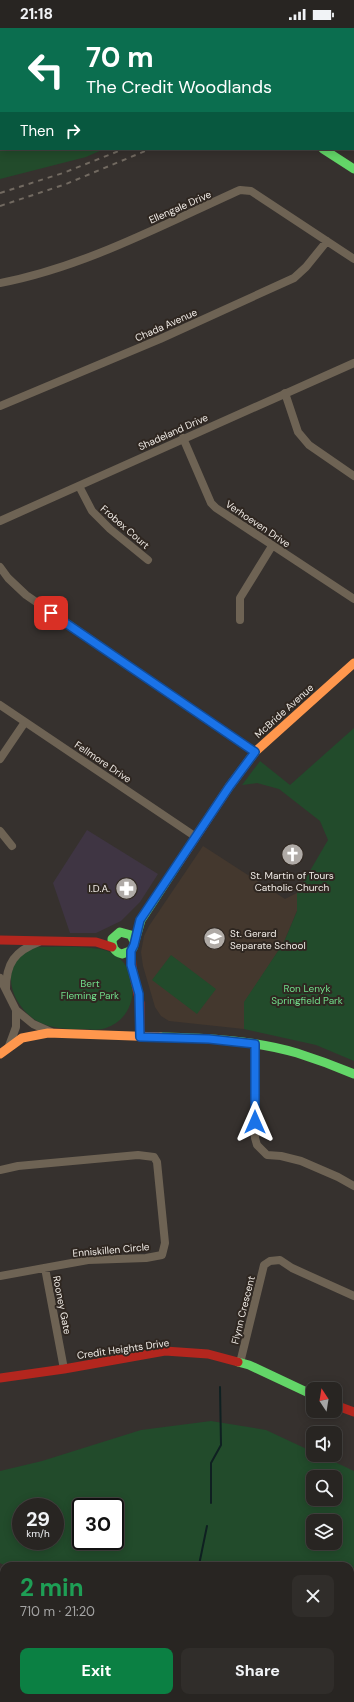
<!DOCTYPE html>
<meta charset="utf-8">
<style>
:root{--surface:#282522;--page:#302d2a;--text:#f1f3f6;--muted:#a5a5a5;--line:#444240;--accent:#0b8043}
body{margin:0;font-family:"DM Sans",sans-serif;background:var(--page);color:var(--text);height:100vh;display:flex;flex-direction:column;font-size:15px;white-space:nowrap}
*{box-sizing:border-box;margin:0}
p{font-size:13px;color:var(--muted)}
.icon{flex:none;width:22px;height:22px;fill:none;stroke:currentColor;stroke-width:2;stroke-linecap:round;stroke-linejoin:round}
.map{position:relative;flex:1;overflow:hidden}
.side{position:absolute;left:0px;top:1534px;width:354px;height:140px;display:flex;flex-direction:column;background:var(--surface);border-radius:12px 12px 0 0;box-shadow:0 2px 10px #0003,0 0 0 1px var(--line)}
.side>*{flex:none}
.banner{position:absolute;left:0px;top:0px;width:354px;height:122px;box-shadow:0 2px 10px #0003,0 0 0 1px var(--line);background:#0b6e4f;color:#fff;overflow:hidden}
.needle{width:26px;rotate:348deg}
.controls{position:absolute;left:306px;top:1354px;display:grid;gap:8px}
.controls a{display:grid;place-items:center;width:36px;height:36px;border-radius:8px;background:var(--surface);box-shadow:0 2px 10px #0003,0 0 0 1px var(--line);font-size:20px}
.speed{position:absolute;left:12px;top:1470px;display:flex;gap:8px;font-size:20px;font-weight:700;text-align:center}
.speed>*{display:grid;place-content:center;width:52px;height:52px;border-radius:50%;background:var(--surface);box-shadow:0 2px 10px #0003,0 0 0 1px var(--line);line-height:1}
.speed small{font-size:10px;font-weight:400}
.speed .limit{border:2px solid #111;border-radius:6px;background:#fff;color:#111}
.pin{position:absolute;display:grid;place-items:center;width:34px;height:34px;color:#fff;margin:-17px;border-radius:8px;box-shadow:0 2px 6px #0006}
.me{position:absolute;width:44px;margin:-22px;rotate:0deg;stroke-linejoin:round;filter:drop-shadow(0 0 3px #0008)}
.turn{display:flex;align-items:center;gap:14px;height:84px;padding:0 20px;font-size:18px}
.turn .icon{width:52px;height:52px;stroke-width:2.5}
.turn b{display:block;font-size:28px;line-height:34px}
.then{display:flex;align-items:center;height:38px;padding:0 20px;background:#0003;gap:8px;font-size:15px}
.round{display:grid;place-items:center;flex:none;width:42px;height:42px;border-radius:8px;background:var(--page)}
.overview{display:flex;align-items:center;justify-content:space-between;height:68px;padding:0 20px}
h1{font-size:24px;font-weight:700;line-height:30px;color:#1e9e55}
.primary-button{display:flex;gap:8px;margin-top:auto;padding:8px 20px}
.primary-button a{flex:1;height:46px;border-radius:8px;background:var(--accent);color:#fff;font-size:16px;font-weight:700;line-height:46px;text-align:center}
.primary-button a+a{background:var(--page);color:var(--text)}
.status{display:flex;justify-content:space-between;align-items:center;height:28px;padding:0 20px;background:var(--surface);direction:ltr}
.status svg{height:11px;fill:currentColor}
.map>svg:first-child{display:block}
.commercial{fill:#3f3543}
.built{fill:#44382e}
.green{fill:#224b2b;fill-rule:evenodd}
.water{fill:#0f2021}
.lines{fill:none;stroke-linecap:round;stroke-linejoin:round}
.stream{stroke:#0f2021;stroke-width:2}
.street{stroke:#6e6354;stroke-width:8}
.fast{stroke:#63d668;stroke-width:9}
.slow{stroke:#ff974d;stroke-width:9}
.jam{stroke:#b3261e;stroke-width:9}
.rail{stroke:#726a61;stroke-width:2;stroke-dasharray:5 5;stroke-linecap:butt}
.route-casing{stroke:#114b97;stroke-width:10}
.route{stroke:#1a73e8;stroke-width:7}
.labels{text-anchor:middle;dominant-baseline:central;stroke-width:4;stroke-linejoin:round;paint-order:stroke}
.street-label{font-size:10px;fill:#f0ebe6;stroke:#2f2721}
.poi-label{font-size:10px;fill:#f0ebe6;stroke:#2f2721}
.park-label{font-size:10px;fill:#71de8b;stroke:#2f2721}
</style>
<div class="status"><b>21:18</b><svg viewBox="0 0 49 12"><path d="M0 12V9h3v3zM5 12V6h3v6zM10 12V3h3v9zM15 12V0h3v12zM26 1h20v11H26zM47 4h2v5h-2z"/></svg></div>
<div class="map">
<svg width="354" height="1674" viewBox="0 0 354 1674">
<rect width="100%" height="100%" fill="#36312e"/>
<path class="commercial" d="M0 0H66L1 1V72Z
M87 802 158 846 140 874 121 893 96 905H70L53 855Z"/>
<path class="built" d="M164 0H310L309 1Z
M203 818 285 871 297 865V883L284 914 245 974 244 1001 169 993 161 988 155 979 143 938 141 924 144 908 149 898Z"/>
<path class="green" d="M0 71 1 121H104L86 129 0 151Z
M354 700V1033L316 1017 244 1001V974L284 914 297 883V865L328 812 320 793 279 761 257 755 242 757 260 733 290 757Z
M37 919C56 919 94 917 110 924 142 939 140 989 106 1000 98 1003 89 1001 82 1001 66 1001 52 1001 37 993 15 980 0 948 21 927 26 923 32 921 37 919Z
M171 927 216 961 197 986 152 952Z
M211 1393 266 1402 313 1424V1427H320L354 1443V1674H239L223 1670H350V1538H6L0 1535V1443L42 1433 141 1402ZM313 1449H335V1471H313ZM21 1479H55V1513H21ZM81 1479H115V1513H81ZM313 1493H335V1515H313Z
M0 1596 4 1599V1637L0 1636Z
M0 1665 4 1667V1670H12L23 1674H0Z
M113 1670H206L214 1674H126Z"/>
<path class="water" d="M0 1636 4 1637V1667L0 1665Z
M12 1670H113L126 1674H23Z"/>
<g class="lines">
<path class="stream" d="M211 1475V1435L221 1417 220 1359
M199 1537 207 1498"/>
<path class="street" d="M0 255C84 239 162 197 240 162L251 163 354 231
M285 365 298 404 309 417 354 448
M0 378 160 311 294 250 306 239 327 213
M183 410 211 475 216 480 354 571
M79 458 92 483 110 501 148 532
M0 493 354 335
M0 539 8 550 26 567 255 724
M240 592V570L272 518
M0 677 196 809
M0 731 25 694
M0 803 12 818
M0 950 16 982 33 996 51 1004
M6 961C6 935 15 923 39 914
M255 1016V1110L257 1117 267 1127 281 1128 301 1133 338 1149 354 1158
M9 1018 16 999V982
M0 1142 18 1138 138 1127 154 1129 157 1134 165 1215 162 1227 146 1230 88 1232 0 1248
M45 1240 64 1341
M240 1335 264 1237 270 1233 280 1232 292 1240 354 1268"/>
<path class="fast" d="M137 0 139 1
M323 121 354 141
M134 913 131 907 120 904 112 911C112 919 114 924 122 926L130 923 133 920 141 892 179 834
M161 1009C206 1010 253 1012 297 1025 316 1031 335 1038 354 1046
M238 1334 249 1337 313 1367"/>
<path class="slow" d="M179 834 229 759 255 724 354 635
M0 1026 22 1010 48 1005 161 1009"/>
<path class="jam" d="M0 912 96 914 112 919
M131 923 132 939 140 975V1009
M0 1350 64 1341 165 1323 208 1326 238 1334
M335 1377 354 1384"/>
<path class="rail" d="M325 1 326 0
M339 1 340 0
M0 165 63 145 124 121
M0 178 66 156 150 121"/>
</g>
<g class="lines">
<defs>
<path id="route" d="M51 585 255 724 229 759 140 892 134 917 131 923V937L139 966 140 1009 209 1011 255 1016V1094"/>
</defs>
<use href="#route" class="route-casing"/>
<use href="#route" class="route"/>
</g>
<defs>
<symbol id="church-disc" viewBox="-11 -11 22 22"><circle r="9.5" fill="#afaaa6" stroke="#2f2721"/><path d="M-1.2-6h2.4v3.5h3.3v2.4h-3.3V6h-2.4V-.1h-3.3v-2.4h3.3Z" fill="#fff"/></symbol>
<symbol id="pharmacy-disc" viewBox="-11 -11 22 22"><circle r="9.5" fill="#afaaa6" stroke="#2f2721"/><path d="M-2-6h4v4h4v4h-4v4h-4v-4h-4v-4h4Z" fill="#fff"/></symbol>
<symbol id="school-disc" viewBox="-11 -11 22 22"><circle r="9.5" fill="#afaaa6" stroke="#2f2721"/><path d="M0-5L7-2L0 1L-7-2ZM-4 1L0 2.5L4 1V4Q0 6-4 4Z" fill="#fff"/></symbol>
</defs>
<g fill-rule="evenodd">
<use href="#church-disc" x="280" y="814" width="25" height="25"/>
<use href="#pharmacy-disc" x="114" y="848" width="25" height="25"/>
<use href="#school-disc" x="202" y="898" width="25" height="25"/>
</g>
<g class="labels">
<g class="street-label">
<text transform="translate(180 179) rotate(-24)">Ellengale Drive</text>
<text transform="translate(166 297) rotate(-24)">Chada Avenue</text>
<text transform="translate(173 404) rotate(-24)">Shadeland Drive</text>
<text transform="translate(258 496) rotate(34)">Verhoeven Drive</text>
<text transform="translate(125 499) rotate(41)">Frobex Court</text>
<text transform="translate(284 683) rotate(-42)">McBride Avenue</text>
<text transform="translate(103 734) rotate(34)">Fellmore Drive</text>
<text transform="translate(111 1222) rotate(-5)">Enniskillen Circle</text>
<text transform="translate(62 1277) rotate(79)">Rooney Gate</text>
<text transform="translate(243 1282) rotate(-76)">Flynn Crescent</text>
<text transform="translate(123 1321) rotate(-8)">Credit Heights Drive</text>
</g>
<g class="poi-label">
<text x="292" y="847">St. Martin of Tours<tspan x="292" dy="12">Catholic Church</tspan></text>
<text x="110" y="860" text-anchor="end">I.D.A.</text>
<text x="230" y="905" text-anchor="start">St. Gerard<tspan x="230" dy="12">Separate School</tspan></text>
</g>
<g class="park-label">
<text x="90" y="955">Bert<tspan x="90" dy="12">Fleming Park</tspan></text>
<text x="307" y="960">Ron Lenyk<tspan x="307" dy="12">Springfield Park</tspan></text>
</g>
</g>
</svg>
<div class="controls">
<a><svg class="needle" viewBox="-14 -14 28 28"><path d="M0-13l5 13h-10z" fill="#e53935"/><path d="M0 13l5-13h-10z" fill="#a5a5a5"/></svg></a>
<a><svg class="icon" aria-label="sound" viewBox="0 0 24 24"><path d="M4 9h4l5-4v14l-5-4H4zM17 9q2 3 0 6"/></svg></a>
<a><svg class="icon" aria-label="search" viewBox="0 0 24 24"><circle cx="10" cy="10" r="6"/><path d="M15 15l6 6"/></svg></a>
<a><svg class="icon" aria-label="layers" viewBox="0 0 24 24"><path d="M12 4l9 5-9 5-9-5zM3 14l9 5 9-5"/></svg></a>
</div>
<div class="speed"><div>29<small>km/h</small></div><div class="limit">30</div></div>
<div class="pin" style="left:51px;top:585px;background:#d93025"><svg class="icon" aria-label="arrive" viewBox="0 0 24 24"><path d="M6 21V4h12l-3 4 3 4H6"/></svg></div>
<svg class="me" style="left:255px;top:1094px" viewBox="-20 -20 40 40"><path d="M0-17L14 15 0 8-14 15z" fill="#1a73e8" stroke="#fff" stroke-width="4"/></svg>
<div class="banner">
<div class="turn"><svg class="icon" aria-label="left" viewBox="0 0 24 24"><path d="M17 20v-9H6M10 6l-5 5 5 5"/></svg><div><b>70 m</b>The Credit Woodlands</div></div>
<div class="then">Then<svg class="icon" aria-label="right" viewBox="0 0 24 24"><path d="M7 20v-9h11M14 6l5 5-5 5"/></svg></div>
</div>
<section class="side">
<div class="overview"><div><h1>2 min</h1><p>710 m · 21:20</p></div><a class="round"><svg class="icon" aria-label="close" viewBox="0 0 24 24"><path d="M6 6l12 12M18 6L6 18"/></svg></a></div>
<div class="primary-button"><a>Exit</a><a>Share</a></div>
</section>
</div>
